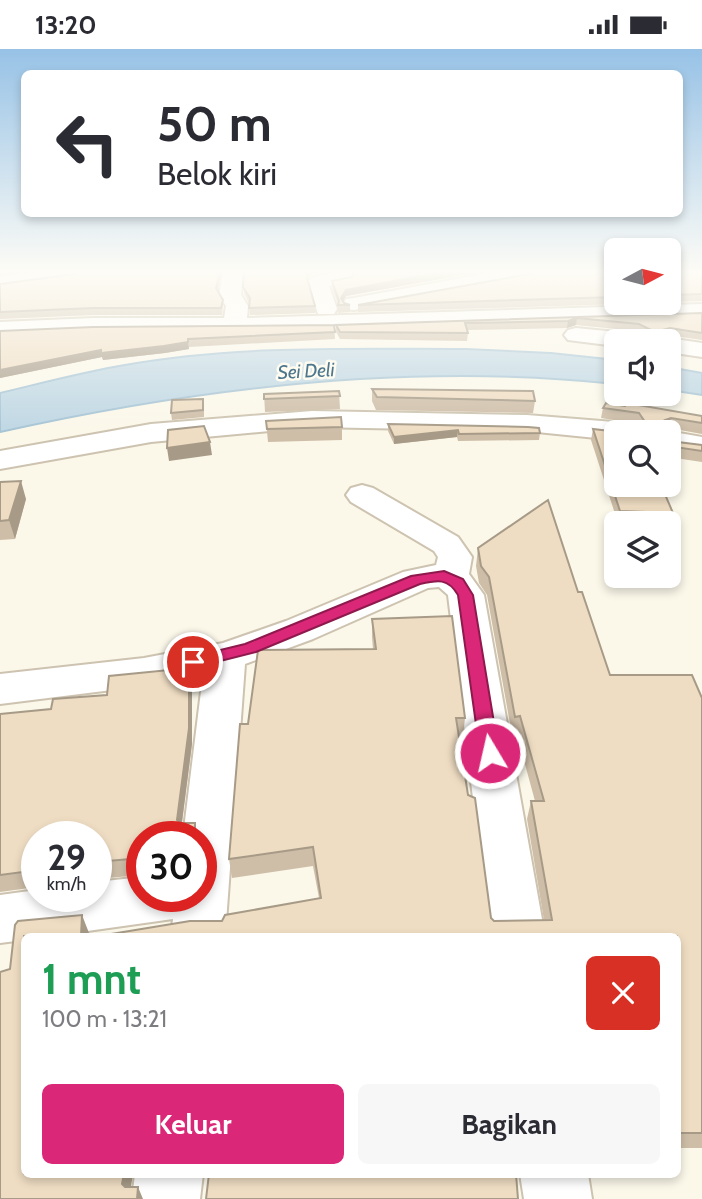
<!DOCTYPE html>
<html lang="id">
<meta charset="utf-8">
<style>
:root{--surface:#fff;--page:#f7f7f7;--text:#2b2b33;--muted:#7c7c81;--accent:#db2777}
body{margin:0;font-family:Cabin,sans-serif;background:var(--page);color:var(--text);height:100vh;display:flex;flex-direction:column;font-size:26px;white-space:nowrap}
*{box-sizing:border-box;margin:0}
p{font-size:23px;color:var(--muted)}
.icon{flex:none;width:38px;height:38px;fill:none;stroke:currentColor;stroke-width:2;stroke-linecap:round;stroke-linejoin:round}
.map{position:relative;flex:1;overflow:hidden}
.drawer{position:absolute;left:21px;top:884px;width:660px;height:245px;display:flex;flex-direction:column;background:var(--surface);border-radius:10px;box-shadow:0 4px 10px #0003}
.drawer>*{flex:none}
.hud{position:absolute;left:21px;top:21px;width:662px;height:147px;border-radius:10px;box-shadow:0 4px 10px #0003;background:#fff;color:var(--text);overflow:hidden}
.needle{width:46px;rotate:83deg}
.controls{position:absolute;left:604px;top:189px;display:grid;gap:14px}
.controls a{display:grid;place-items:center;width:77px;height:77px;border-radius:10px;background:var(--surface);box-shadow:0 4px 10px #0003;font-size:35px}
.speed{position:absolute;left:21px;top:772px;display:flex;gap:14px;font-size:35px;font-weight:700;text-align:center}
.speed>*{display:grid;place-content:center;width:91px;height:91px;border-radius:50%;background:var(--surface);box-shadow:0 4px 10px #0003;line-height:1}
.speed small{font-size:18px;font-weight:400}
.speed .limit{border:10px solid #d22;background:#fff;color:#111}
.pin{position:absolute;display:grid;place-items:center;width:60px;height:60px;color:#fff;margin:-30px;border:4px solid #fff;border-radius:50%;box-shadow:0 2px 7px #0007}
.me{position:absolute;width:77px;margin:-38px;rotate:351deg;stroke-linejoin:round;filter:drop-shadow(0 0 5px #0008)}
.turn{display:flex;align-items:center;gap:24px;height:147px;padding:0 21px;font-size:32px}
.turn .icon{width:91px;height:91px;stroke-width:2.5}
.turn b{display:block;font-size:49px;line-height:60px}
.round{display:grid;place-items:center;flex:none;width:74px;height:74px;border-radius:10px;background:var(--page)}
.head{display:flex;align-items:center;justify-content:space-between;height:119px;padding:0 21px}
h1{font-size:42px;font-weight:700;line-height:52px;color:#1e9e55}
.cta{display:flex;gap:14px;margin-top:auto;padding:14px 21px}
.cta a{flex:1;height:80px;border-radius:10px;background:var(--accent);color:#fff;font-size:28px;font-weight:700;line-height:80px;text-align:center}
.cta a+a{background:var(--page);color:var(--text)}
.status{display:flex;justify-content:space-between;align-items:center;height:49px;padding:0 35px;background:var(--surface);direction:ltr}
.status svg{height:19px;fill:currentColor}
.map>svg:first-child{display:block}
.water{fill:#bfd7e4;stroke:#a6c4d5;stroke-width:2}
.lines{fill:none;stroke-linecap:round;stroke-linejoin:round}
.minor-casing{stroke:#cdc3b0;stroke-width:4}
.minor{fill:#fff;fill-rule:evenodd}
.wall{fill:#cebea8}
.shaded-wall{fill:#a79b88}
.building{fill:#efddc3;stroke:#a79b88;stroke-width:2}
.route{fill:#db2777;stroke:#8e194d;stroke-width:2}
.labels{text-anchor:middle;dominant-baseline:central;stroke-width:5;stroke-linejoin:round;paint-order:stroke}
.far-water-label{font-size:19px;font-style:italic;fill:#4c768d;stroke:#fefbf0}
</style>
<div class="status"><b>13:20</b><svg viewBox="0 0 49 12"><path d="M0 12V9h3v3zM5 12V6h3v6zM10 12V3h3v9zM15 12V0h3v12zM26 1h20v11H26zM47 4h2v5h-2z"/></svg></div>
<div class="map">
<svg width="702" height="1150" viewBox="0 0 702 1150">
<rect width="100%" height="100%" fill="#fbf8ea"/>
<path class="water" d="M466 300 551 304 616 311V335C411 313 201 338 0 383V344C42 334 83 323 125 316 236 296 354 300 466 300Z
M669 318 702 324V346L669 341Z"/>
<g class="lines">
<defs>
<path id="minor" d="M33 223H86L76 229 0 240V228Z
M223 223H243L241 246 248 257 247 269 702 255V269L385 280 94 283 0 287V273L94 269H224L226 257 219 246Z
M335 223H355L351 232 329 237 337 260 334 265H318L308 233 311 229Z
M494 223H538L528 229 354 261 346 260 343 255 346 250 354 249Z
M576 279 637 285 645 287 649 292H616V297L568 291 564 286 568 281Z
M668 289 702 294V308L668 303V292H659Z
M312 362 527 366 626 374 636 377 640 383H616V391L527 382 312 378 151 393 0 420V402L151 375Z
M668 382 702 388V406L668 400V383H664Z
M362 436 373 439 458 488 472 508 469 525 484 546 545 887H490L448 546 439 538 428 539 313 590 245 615 225 887H171L173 870 52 887H24V891L0 894V846L37 841V847H96V833L142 828V847H201V788H183L203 626 144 637 0 655V625L144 609 223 594 286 572 403 523 436 516 438 508 434 502 351 453 346 446 351 439Z
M135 1125H203L200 1150H132Z
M520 1125H588L592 1150H524Z"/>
</defs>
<use href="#minor" class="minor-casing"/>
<use href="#minor" class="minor"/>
</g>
<path class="wall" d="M244 223H324L310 226 307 230 315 257V264L250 266 249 254 244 245Z
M354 223H479L346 247 343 253 344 254 350 256V263L338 264V255L332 239V232L352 228Z
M616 223V254H657L358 263V256L529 225Z
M668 223H702V252L668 253Z
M0 235 217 242 223 251V258L222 266H94L0 270Z
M702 264V291L668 286 653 290 637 282 576 276 567 279 467 281 468 284 467 292 340 290 336 283V276Z
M334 276 335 290 189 298V300L165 304 103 311 102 308 0 329V282Z
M372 340 535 352 533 364 376 361 372 352Z
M339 342 340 360 265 363 264 345Z
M204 356V368L172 371 171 364Z
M625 357 702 367V385L669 379 670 392 702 396V413L668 408V383H616L673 464 669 476 668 474H618L591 391 593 380 618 383 632 374 601 369 603 359Z
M266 372 342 378V391L268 393Z
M388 375 540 384 539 391 458 392 457 388 394 395 388 382Z
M0 433 26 450 15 490 0 491Z
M478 499 578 543 610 626 702 649V1099H677V887L222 872 319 849 313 817 232 829 229 810 248 675 373 600 372 588V570L465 669 463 687H459L468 746 491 869 494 872 544 871 527 770 531 752H535L517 686H512L487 546 479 534 476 517Z
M189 619 192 635V695L182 774H195L198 788H142V826L96 830V788H37V838L0 843V665L51 660 107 646Z"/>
<path class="shaded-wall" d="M0 223H17L0 226Z
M220 223H222L216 246V239Z
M307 223H324L310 226 306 231V225Z
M443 223H479L346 247 341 256V249L346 241Z
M577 269 576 276 567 279 568 272Z
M670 279 668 286 653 290 655 283Z
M188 293 189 300 165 304 103 311 101 304Z
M101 301 102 308 0 329V321Z
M671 369 668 379 665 371Z
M458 381 457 388 394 395V388Z
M210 393 212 406 169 412 167 399Z
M21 432 26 450 15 490 9 471Z
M189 619 192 635V695L180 788 177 771Z
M82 866 89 884V887H81Z
M124 1125H133L129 1150 122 1135Z
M138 1138 143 1150H137Z"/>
<path class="building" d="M78 223H220L216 239 223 251 221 259H93L0 263V235L75 225Z
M244 223H307L306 225 315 257 249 259 250 249 243 238Z
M354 223H443L346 241 341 249 344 254 350 256H338L339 252 332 232 352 228Z
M532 223H616V248L358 256 529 225Z
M668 223H702V245L668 246Z
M702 264V284L670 279 655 283 639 275 577 269 568 272 465 274 468 284 340 283 336 276Z
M334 276 335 283 188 290V293L164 297 101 304V301L0 321V282L93 278Z
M372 340 533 342 535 352 377 348Z
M339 342 340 347 264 350V345Z
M203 350V361L171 364 172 351Z
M606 354 625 357 627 354 702 367V374L671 369 665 371 668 375 670 392 702 396V402L668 397V383H616V436H661L673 464 620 462 593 380 618 383 621 375 645 373 639 364 603 359Z
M341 368 342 378 267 380 266 372Z
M388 375 528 378 539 379 540 384 459 385 458 381 394 388Z
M204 377 210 393 167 399 168 381Z
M21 432 9 471 0 472V433Z
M548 451 578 543H582L610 626H692L702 649V1084H677V887H99L190 872H222L225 866 321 849 313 798 229 810 240 675H248L258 601 376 600 372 570 452 567 465 669H456L468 746 475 749 491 869 494 872 552 871 531 752H544L520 667 515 668 489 528 481 517 478 499Z
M189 619V679L177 771 180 774H195V788H142V809L96 813V788H37V828H33L30 822 0 826V665L51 660 53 650 107 646 109 627Z
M82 866 81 887H24V1125H124L122 1135 125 1138H138L137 1150H0V923L10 920 15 876 18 872Z
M209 1125H516L518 1150H206Z"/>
<linearGradient id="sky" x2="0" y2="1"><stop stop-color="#97c2e6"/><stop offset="0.58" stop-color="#fdfcf6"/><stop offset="1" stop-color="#fdfcf6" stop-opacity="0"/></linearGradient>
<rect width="702" height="384" fill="url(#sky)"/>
<path class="route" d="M444 522 463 530 473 546 499 704 496 709H483L480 704 458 546C448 529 438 531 420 535L256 603 193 619 185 613 187 609 245 595 411 527Z"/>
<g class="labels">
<g class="far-water-label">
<text transform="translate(306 322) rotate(-3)">Sei Deli</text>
</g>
</g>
</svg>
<div class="controls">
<a><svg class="needle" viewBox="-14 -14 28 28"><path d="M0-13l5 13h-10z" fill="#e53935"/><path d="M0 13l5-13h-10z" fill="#7c7c81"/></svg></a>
<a><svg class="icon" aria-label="sound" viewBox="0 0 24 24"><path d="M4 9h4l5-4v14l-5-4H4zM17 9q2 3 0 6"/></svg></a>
<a><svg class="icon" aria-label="search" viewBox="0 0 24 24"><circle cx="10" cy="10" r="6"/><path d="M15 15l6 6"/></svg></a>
<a><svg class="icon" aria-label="layers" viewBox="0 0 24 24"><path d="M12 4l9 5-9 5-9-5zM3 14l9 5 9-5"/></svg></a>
</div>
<div class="speed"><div>29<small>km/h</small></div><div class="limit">30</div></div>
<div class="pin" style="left:193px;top:613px;background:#d93025"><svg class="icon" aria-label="arrive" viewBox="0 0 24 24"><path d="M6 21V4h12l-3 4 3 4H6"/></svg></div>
<svg class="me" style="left:490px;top:704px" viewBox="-20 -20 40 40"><circle r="17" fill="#db2777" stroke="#fff" stroke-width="3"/><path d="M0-11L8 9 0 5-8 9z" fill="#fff"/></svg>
<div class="hud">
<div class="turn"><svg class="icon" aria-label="left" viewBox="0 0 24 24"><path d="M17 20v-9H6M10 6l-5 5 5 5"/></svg><div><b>50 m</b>Belok kiri</div></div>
</div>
<section class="drawer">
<div class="head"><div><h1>1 mnt</h1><p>100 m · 13:21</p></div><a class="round" style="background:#d93025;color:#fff"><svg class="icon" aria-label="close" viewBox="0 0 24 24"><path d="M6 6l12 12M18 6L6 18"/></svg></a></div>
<div class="cta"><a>Keluar</a><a>Bagikan</a></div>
</section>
</div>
